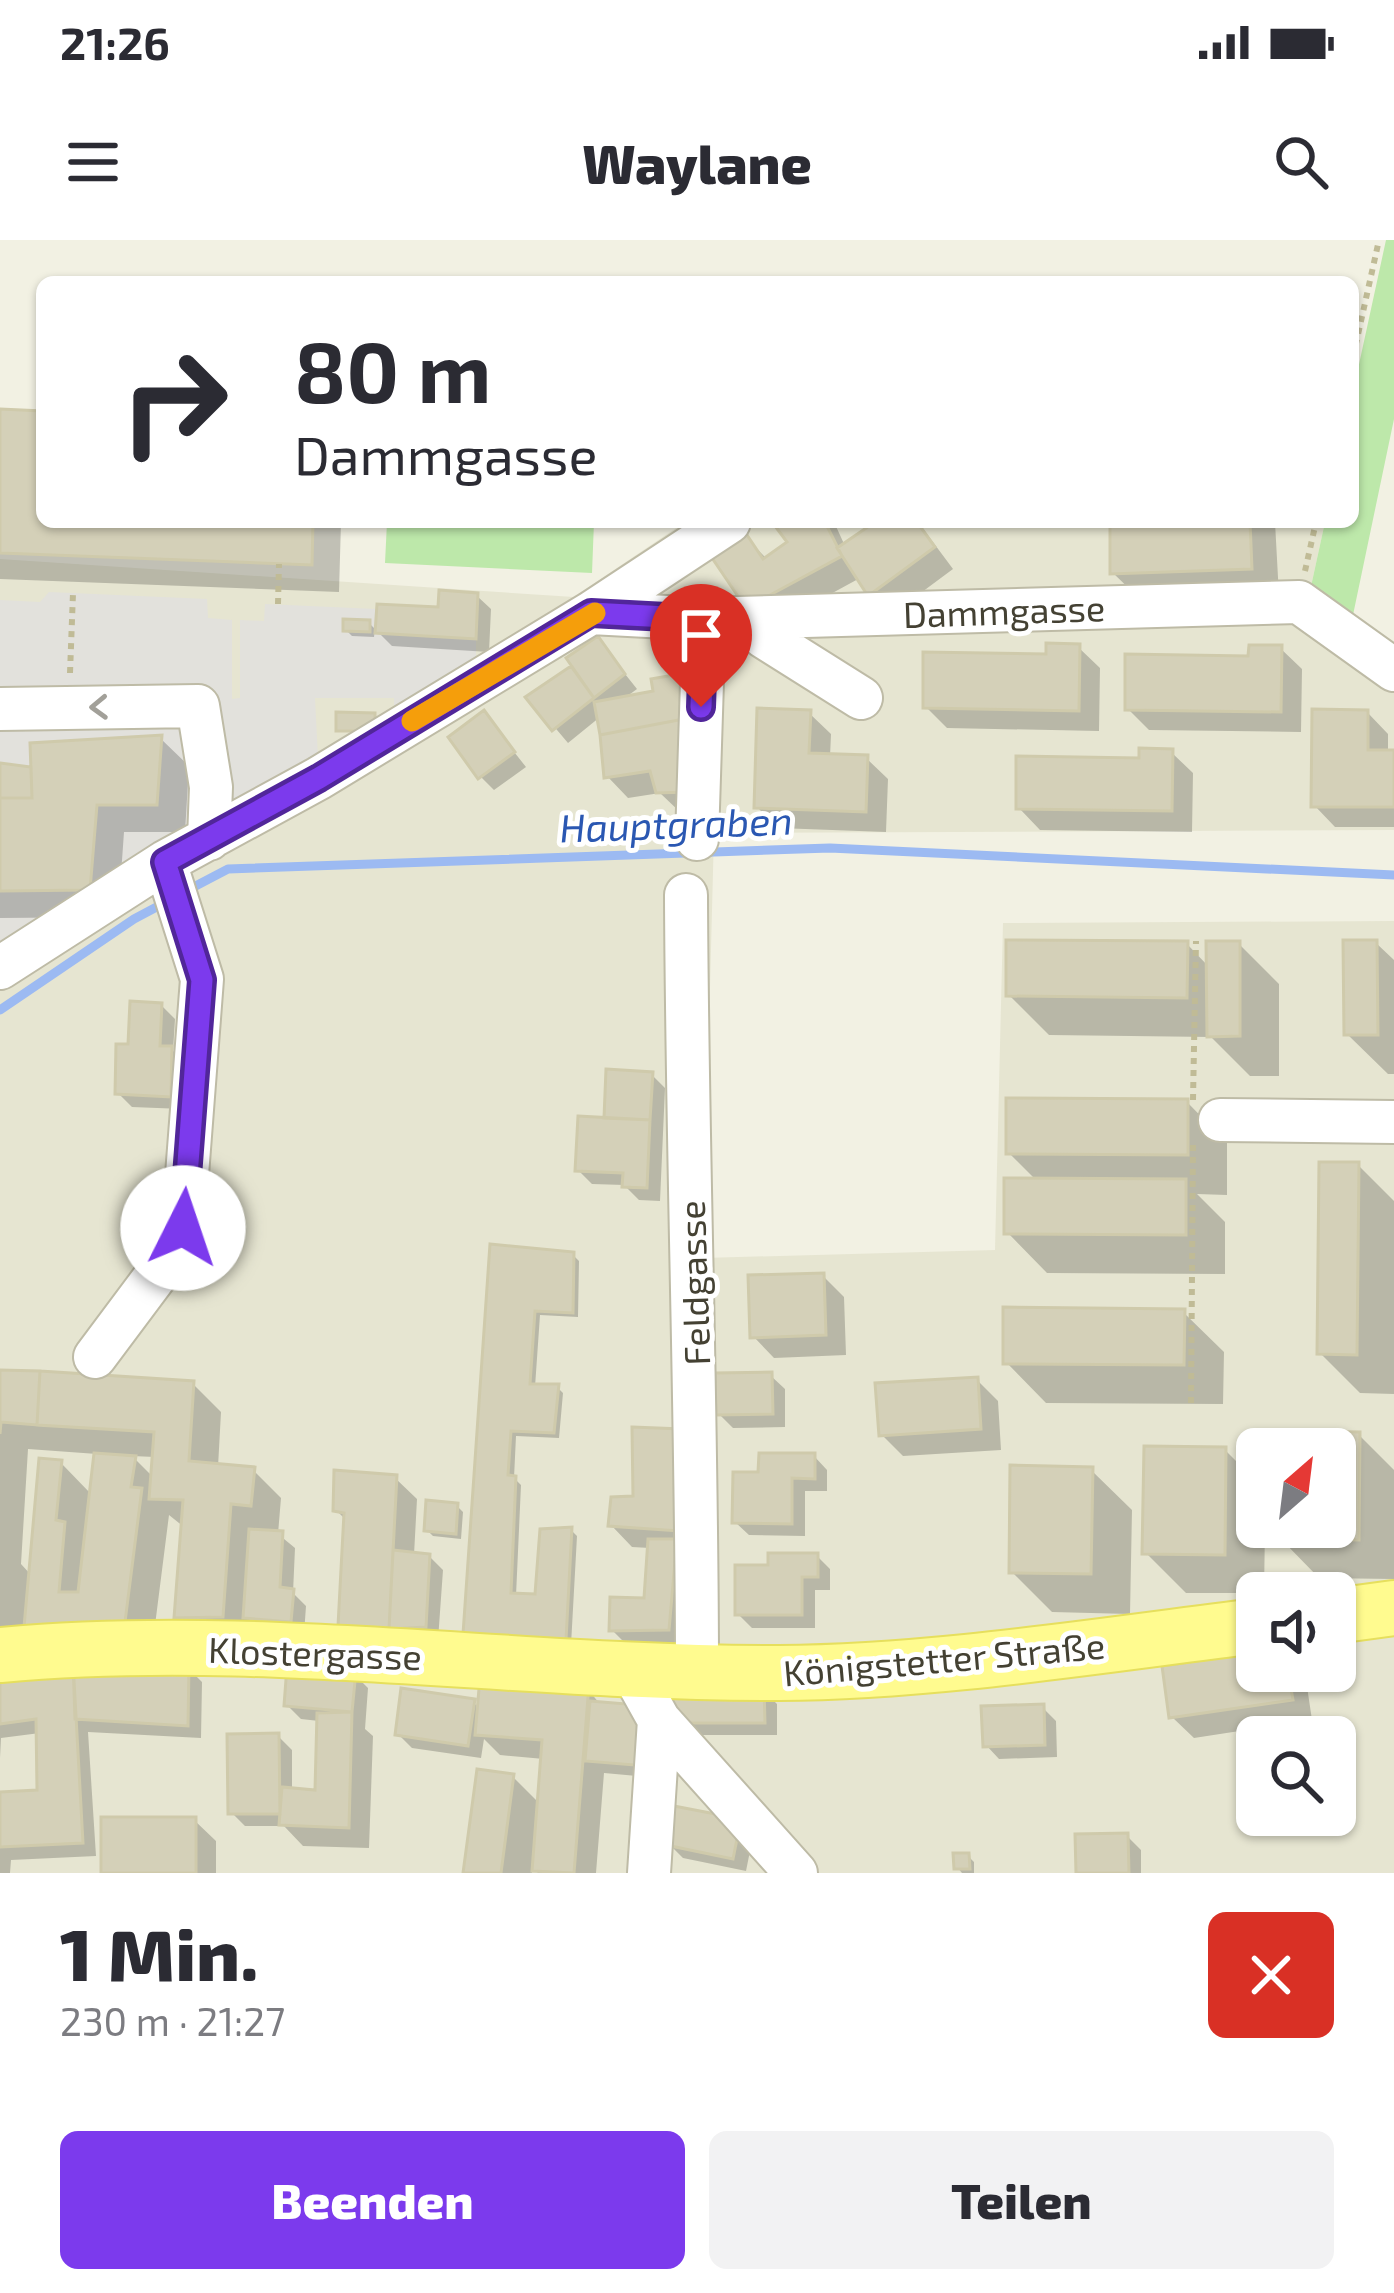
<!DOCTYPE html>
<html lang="de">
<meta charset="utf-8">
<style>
:root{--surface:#fff;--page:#f2f2f3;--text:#2b2b33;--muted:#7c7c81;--accent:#7c3aed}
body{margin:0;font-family:"Exo 2",sans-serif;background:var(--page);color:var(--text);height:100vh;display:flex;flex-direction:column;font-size:45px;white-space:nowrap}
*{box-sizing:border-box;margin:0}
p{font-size:39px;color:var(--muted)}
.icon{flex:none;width:66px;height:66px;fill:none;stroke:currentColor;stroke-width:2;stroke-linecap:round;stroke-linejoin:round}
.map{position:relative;height:1633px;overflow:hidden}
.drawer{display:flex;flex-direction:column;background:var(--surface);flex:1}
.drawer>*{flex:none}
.top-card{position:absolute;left:36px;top:36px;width:1323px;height:252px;border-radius:18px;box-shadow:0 3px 9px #0004;background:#fff;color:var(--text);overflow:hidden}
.needle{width:78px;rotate:28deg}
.fabs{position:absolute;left:1236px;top:1188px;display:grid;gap:24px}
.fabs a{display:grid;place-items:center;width:120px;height:120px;border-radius:18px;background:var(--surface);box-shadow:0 3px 9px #0004;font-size:60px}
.pin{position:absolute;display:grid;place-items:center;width:102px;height:102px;color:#fff;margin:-123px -51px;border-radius:50% 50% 50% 0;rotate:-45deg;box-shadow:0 0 12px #0007}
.pin .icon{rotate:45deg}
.me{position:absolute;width:132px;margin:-66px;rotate:4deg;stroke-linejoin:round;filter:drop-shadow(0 0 9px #0008)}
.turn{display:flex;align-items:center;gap:42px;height:252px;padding:0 60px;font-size:54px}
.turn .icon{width:156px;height:156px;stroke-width:2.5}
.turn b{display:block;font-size:84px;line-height:102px}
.round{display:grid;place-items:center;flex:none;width:126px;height:126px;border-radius:18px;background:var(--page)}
.overview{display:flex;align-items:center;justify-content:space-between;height:204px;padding:0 60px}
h1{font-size:72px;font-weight:800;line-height:90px}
.cta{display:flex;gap:24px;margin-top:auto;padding:24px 60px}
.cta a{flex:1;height:138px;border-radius:18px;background:var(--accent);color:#fff;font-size:48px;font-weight:800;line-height:138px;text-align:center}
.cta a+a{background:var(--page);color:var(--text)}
.status{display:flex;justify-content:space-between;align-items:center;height:84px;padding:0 60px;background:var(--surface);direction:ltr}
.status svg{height:33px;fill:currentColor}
header{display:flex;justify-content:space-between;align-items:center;height:156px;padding:0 60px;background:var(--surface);font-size:54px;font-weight:800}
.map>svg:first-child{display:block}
.residential{fill:#e6e5d1;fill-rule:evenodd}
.green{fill:#bde8aa}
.parking{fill:#e2e1dc}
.shadow{fill:#0003;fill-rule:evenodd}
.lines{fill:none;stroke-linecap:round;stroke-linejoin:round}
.stream{stroke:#9cbaf2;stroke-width:9}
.building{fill:#d4d0b8;stroke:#cfcaab;stroke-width:3}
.minor-casing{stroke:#bebba6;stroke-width:46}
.major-casing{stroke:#e6df5d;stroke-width:58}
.path{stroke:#c0bb96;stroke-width:6;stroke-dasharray:6 6;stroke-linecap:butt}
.minor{stroke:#fff;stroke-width:42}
.major{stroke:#fffb8f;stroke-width:54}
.oneway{stroke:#a2a099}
.route-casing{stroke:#51269a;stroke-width:30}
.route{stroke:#7c3aed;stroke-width:21}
.slow{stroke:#f59e0b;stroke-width:21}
.labels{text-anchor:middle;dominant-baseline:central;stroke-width:10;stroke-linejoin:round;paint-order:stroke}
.street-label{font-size:36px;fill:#444133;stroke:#fff}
.water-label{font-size:39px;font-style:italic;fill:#2a57b2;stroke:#fff}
</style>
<div class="status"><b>21:26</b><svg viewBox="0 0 49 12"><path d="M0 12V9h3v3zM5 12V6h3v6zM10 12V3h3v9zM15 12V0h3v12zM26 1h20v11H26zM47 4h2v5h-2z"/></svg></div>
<header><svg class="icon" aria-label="menu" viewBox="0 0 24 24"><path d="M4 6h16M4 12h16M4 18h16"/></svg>Waylane<svg class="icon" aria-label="search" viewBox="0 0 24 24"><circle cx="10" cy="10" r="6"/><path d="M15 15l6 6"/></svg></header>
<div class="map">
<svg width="1394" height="1633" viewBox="0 0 1394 1633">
<rect width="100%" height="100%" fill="#f2f1e3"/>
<path class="residential" d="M685 282H1325L1310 351 1394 406V590L714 593 703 1018 995 1010 1003 683 1394 681V1633H0V319L574 357ZM1257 1209H1335V1287H1257ZM1257 1353H1335V1431H1257ZM1257 1497H1335V1575H1257Z"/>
<path class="green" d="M1386 0H1394V179L1353 375 1310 351 1325 282H1353V152Z
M387 282H594L592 333 385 323Z"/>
<path class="parking" d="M49 352 207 359 208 378 232 380V459L240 458V380L264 381 265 364 376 369V393L476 399V427L394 483V458H315L319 538 0 728V651L90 650 97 565 157 564 161 495 31 503V527L0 523V360L40 362Z"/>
<path class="shadow" d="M0 172 42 174V282H341L339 352 0 339Z
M776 282H834L845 306 881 282H918L953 329 891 375 860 338 770 387 744 296 767 319 791 303Z
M1113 282H1275L1279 356 1142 361 1113 333Z
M477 356 491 369 489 412 392 406 378 392Z
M369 383 375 389 374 397 352 396 346 390Z
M598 400 637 449 622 460 656 454 684 436 681 573 660 553 628 558 607 536 600 477 568 503 530 458 575 427Z
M1078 407 1100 428 1099 491 947 488 926 467Z
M1280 408 1302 429 1301 492 1149 490 1128 469Z
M1367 472 1388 494V513H1394V587H1335L1314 565Z
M809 473 831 494 830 517 866 518 888 539 886 592 778 588 757 567Z
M484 474 526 527 494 550 481 537Z
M160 498 189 526 185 592H124L118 677 0 678V527L34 530Z
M1171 512 1193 533 1192 592 1040 590 1019 568Z
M1376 703 1394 720V834H1388L1347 794Z
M1187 704 1209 727 1239 704 1279 744V836H1250L1211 797 1049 795 1009 755Z
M161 765 175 779 173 811 185 823 183 869 132 867 118 853 131 807Z
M651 834 665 848 660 961 639 960 624 945 592 944 578 930 607 881Z
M1187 862 1227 903V955L1197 954 1225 982V1034L1047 1033 1007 992 1037 941 1009 913Z
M1358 925 1394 961V1154L1360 1153 1320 1113Z
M492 1007 573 1015 579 1021 578 1077 540 1075 535 1147H557L563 1153 559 1198 516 1196 514 1238 521 1245 516 1356 538 1357 571 1290 577 1296 571 1405 472 1399Z
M823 1036 844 1057 846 1115 774 1118 753 1096Z
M1183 1072 1224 1112 1223 1164 1046 1163 1006 1122Z
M0 1133 193 1144 221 1172 218 1227 253 1230 281 1258 278 1294 295 1308 293 1353 306 1366 304 1394 205 1405 177 1377 184 1287 169 1275 152 1409 0 1419ZM28 1209 97 1214 92 1255 61 1223 32 1336 21 1324ZM132 1216 155 1217 154 1238Z
M771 1136 785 1149V1187L733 1188 719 1174Z
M977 1140 998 1161 1001 1210 903 1216 882 1195Z
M680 1192 682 1403 626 1404 612 1390 647 1361 650 1308 632 1307 611 1285 636 1259Z
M1359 1195 1394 1230V1339L1319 1338 1279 1297V1287H1335V1209H1280Z
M1225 1210 1257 1242V1287H1265L1264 1353H1186L1145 1312Z
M814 1216 827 1230V1251H805V1296L749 1295 735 1282 761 1235Z
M1091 1230 1132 1270 1130 1374 1052 1372 1012 1332Z
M395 1238 417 1259 414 1315 429 1316 443 1330 438 1400 363 1406 347 1281 336 1270Z
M457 1266 463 1272 461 1299 433 1296 427 1290Z
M817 1316 830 1329V1350H815V1388H752L738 1374 771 1328Z
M1257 1415V1431L1305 1433 1312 1480 1194 1498 1172 1477Z
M188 1428 202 1442 201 1498 88 1492 96 1616 11 1620 10 1633H0V1555L40 1553V1493L1 1498 0 1518V1434Z
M354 1434 368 1448 365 1489 373 1496 369 1608 303 1606 284 1586H245L231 1572 278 1496 292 1510V1551L318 1554 319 1481 301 1479 287 1465Z
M587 1448 659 1538 604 1533 596 1633H538L533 1627 532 1633H466L512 1536 540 1564 544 1519 500 1515 484 1499 481 1518 412 1508 398 1494 473 1462 480 1469Z
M763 1450 777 1464V1495H687L673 1481Z
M1042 1467 1056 1481 1057 1517 999 1519 986 1505Z
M194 1580 216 1601V1633H104Z
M753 1596 746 1631 683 1618 669 1604Z
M1127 1596 1141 1610V1633H1079Z
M968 1616 974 1622V1633H962L957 1627Z"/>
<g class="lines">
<path class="stream" d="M186 651 228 629 830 608 1394 635
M0 770 134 679 166 662"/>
</g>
<path class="building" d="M0 169 42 171V282H313L312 325 0 313Z
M772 282H825L842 316 746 368 710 315 745 292 763 319 787 302Z
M875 282H917L935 307 868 356 837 308Z
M1110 282H1250L1252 329 1110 334Z
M439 350 478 353 476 399 375 393 377 364 438 367Z
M343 379 370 380V392L343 391Z
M598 396 625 434 594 458 566 418Z
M1046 403 1080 404 1079 471 923 468V412L1046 414Z
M1249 405H1282L1281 472 1125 470V414L1248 416Z
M571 426 594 458 552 491 525 457Z
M685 433 689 478 600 495 594 462 653 451 651 439Z
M757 468 811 470 809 513 868 515 866 572 754 568Z
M1312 469 1368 470V510H1394V567H1311Z
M484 470 515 512 478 539 448 497Z
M336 472 375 473V491H336Z
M689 478V552L656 553 650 531 604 538 600 495Z
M162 495 157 565H97L90 650 0 651V558H32L30 503Z
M1139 508 1173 509 1172 571 1016 569V516L1139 518Z
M0 523 31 527 32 558H0Z
M1006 700 1188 701 1187 758 1006 756Z
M1343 700H1377L1378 795H1344Z
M1206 701H1240V796L1207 797Z
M130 761 162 763 160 806H172L171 857 115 854 116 804H128Z
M606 829 653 832 650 880 604 878Z
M1006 858 1188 859V915L1006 914Z
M578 876 650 880 647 948 622 947 623 933 575 931Z
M1319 922H1359L1357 1115 1317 1114Z
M1004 938 1186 939V995L1004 994Z
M490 1004 574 1012 573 1073 535 1071 530 1144H559L554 1193 511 1191 508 1235 516 1236 511 1353 535 1354 540 1289 572 1287 566 1400 463 1394Z
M824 1033 826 1095 750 1098 748 1035Z
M1003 1067 1185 1069 1184 1125 1003 1124Z
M0 1130 40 1131 37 1185 1 1182 0 1194Z
M40 1131 194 1141 189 1221 255 1227 251 1266 231 1264 223 1377 174 1378 183 1260 149 1259 154 1192 37 1185Z
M772 1132 773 1174 716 1175 715 1133Z
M978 1137 981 1189 879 1196 875 1143Z
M632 1187 682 1189 679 1291 608 1286 611 1257 633 1256Z
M1278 1191 1360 1192 1359 1300 1276 1299V1287H1335V1209H1277Z
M1144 1206 1226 1207 1225 1315 1142 1314Z
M94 1213 136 1216 131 1247 142 1248 125 1382 24 1387 39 1218 62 1220 56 1280 65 1282 59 1352H78Z
M759 1213H815V1239L792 1238V1284L732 1283 733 1232H758Z
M1010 1225 1093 1227 1091 1334 1009 1333Z
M334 1230 397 1235 389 1389 338 1386 344 1273 333 1271Z
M426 1260 458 1263 456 1294 424 1291Z
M249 1289 283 1291 280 1347 294 1349 291 1382 243 1378Z
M648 1299H677L669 1390 609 1391 610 1357 644 1358Z
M393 1310 430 1314 426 1387 389 1389Z
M768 1313H818V1337H802V1375H735V1325H768Z
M1257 1412V1431H1288L1293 1460 1169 1478 1162 1426Z
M73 1422 83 1603 0 1607V1552L37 1550 36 1479 0 1484V1431Z
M73 1422 189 1425 188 1486 75 1479Z
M287 1426 356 1431 352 1472 284 1466Z
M480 1437 589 1445 574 1633 532 1631 542 1500 475 1495Z
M670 1447H764L765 1483H670Z
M401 1448 475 1459 468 1506 395 1495Z
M590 1461 651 1466 646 1526 585 1521Z
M1044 1464 1045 1505 983 1507 981 1466Z
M352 1472 349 1588 279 1585 282 1547 315 1550 317 1473Z
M279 1493 280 1574H228L227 1494Z
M477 1529 514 1534 501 1633H463Z
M674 1566 741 1579 733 1619 666 1605Z
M101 1577H196V1633H101Z
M1128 1593 1129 1633H1076L1075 1594Z
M953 1613H969L970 1629H954Z"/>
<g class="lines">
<defs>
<path id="minor" d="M591 373 704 379 1299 362 1394 430
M743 378 764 397 861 458
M0 469 198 466 211 547 209 599
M697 599 704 379
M686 655C687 914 697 1172 697 1431
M0 728 165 622 319 538 591 373 729 282
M1220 880 1394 882
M95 1117 169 1018 183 987 202 739 165 622
M630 1428 659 1480 649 1633
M659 1480 796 1633"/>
<path id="major" d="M1335 1376 1394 1368
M0 1415C260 1391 519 1434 779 1433 936 1432 1101 1405 1257 1386"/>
</defs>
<use href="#minor" class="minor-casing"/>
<use href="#major" class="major-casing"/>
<path class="path" d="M1353 117 1379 0
M1305 331 1316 282
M278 364 279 324
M70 433 73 353
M1193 860 1196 701
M1191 1163 1193 903"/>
<use href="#minor" class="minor"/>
<use href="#major" class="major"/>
</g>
<defs><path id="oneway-chevron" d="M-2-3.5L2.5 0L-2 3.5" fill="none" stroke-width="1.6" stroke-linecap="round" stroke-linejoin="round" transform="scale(3)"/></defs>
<use class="oneway" href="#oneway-chevron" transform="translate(99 467) rotate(178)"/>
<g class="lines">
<defs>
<path id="route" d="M183 988 202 740 165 622 319 538 591 373 704 379 701 467"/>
</defs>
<use href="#route" class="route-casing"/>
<use href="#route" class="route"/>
<path class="slow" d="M412 481 595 373"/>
</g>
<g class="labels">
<g class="street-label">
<text transform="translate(1004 370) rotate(-2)">Dammgasse</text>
<text transform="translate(693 1043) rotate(-92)">Feldgasse</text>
<text transform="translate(315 1412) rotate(2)">Klostergasse</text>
<text transform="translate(944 1418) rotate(-5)">Königstetter Straße</text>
</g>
<g class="water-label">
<text transform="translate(676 583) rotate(-2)">Hauptgraben</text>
</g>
</g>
</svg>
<div class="fabs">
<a><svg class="needle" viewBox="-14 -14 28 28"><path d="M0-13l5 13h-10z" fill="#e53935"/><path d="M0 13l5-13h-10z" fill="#7c7c81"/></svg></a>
<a><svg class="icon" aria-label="sound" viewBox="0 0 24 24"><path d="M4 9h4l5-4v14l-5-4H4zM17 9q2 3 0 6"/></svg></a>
<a><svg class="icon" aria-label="search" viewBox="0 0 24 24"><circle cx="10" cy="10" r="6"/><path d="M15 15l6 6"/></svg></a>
</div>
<div class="pin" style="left:701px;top:467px;background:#d93025"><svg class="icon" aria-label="arrive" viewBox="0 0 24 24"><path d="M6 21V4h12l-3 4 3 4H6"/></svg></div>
<svg class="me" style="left:183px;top:988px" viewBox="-20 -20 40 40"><circle r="19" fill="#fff"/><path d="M0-13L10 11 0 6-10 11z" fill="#7c3aed"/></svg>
<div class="top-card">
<div class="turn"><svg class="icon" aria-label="right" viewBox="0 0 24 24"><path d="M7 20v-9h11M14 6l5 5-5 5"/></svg><div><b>80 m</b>Dammgasse</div></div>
</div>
</div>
<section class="drawer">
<div class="overview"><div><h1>1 Min.</h1><p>230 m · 21:27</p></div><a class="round" style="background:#d93025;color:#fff"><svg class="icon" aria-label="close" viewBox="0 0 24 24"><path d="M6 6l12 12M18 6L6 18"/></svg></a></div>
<div class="cta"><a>Beenden</a><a>Teilen</a></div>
</section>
